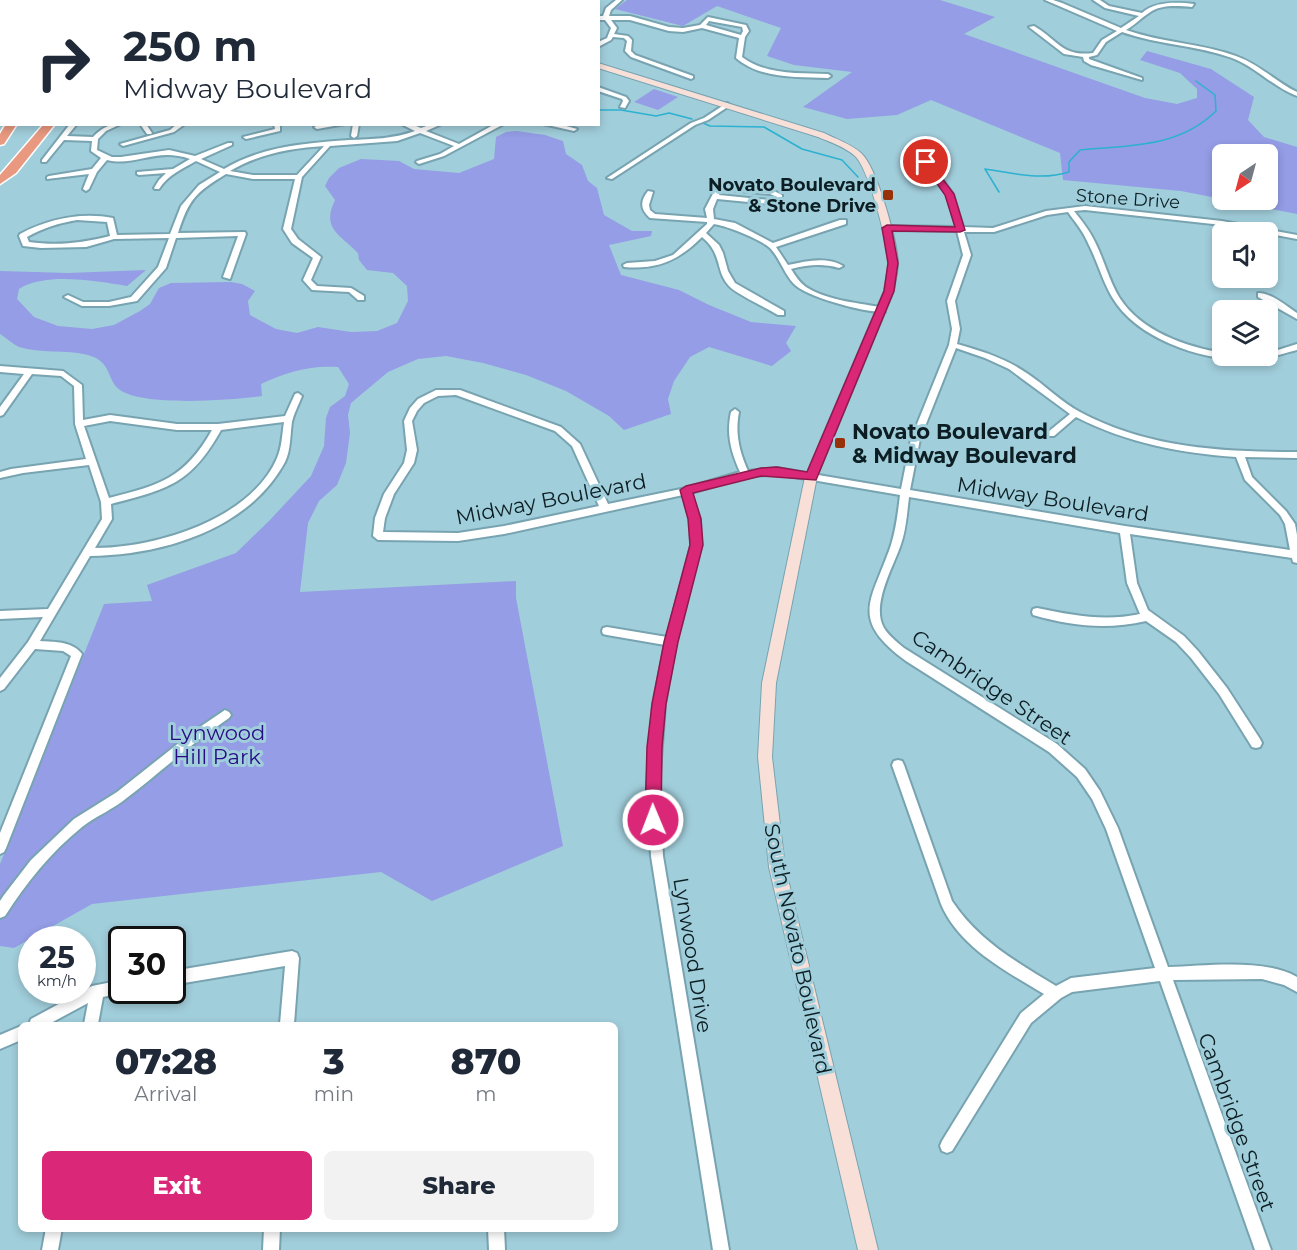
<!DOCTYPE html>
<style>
:root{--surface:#fff;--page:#f2f2f3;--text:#1f2937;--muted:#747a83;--accent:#db2777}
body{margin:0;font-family:Montserrat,sans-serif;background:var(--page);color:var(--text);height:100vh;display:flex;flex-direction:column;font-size:22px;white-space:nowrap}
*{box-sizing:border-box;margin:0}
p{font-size:20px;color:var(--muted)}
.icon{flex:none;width:33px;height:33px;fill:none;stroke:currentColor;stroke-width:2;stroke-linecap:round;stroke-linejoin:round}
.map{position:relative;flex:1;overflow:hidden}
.panel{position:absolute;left:18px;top:1022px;width:600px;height:210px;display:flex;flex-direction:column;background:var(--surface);border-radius:9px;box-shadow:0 3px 9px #0003}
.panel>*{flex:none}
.banner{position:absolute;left:0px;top:0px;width:600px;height:126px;box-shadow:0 3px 9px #0003;background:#fff;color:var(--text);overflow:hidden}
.needle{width:39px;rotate:216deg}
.fabs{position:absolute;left:1212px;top:144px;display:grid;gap:12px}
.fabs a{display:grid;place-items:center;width:66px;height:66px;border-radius:9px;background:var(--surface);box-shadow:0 3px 9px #0003;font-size:30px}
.speed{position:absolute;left:18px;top:926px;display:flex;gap:12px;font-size:30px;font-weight:700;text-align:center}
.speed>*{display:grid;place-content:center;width:78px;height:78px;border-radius:50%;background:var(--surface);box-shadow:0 3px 9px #0003;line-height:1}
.speed small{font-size:15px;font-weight:400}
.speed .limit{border:3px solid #111;border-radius:9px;background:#fff;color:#111}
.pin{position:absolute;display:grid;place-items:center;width:51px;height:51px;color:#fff;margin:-26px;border:3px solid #fff;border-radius:50%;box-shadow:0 2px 6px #0007}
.me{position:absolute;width:66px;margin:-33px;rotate:359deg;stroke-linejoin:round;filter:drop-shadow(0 0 4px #0008)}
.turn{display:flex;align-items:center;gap:21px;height:126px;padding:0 24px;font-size:27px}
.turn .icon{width:78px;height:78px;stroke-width:2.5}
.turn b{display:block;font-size:42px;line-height:51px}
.eta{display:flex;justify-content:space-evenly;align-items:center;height:102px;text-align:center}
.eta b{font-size:36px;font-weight:800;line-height:42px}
.primary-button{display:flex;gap:12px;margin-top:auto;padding:12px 24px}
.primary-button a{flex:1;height:69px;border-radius:9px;background:var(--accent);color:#fff;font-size:24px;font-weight:800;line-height:69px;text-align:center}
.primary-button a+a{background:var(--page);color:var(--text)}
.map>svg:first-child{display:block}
.green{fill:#949de5}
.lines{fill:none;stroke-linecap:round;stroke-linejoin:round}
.stream{stroke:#2cb1d0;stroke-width:1.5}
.minor-casing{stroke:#78a3b0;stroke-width:4}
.secondary-casing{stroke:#78a3b0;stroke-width:2}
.motorway-casing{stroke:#fff;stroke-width:3}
.minor{fill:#fff;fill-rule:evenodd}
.secondary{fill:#f8e0d9;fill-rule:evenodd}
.motorway{fill:#e99980;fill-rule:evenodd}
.route{fill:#db2777;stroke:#8e194d;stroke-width:1.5}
.poi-dot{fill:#97310a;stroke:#a1cedb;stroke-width:2}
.labels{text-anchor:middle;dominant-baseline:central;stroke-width:6;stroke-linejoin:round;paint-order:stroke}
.far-poi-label{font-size:18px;font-weight:bold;fill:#0c1e23;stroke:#a1cedb;text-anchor:end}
.far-street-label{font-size:18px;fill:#0c1e23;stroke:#a1cedb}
.poi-label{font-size:21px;font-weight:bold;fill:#0c1e23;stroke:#a1cedb;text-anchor:start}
.street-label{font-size:21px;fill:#0c1e23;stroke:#a1cedb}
.park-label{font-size:21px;fill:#260b84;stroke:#a1cedb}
</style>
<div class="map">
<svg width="1297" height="1250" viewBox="0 0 1297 1250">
<rect width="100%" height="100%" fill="#a1cedb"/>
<path class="green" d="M627 0H940L995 17 964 34 1145 98 1177 104 1197 98V89L1180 73 1140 60 1147 51 1211 69 1254 97 1248 120 1264 137 1297 147V214L1224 200H1268V154H1222V199L1181 191 1063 180 1060 153 931 100 897 115 847 119 803 107 852 72 794 65 767 56 781 28 717 6 683 26 615 9Z
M654 89 678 97 658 110 634 102Z
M517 131 545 135 563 141 566 154 582 165 588 181 597 188 604 215 632 231H652L651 236 609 245 621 275 679 290 709 305 751 322 796 326 786 343 791 351 772 366 709 347 690 357 674 381 668 399 671 414 624 430 609 416 566 391 526 375 483 363 446 356 418 359 388 372 351 403 348 415 350 433 346 463 337 485 319 501 308 523 300 592 516 581V598L563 846 432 901 381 872 92 904 14 948 0 946V864L104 604 152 601 147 585 236 553 269 521 311 476 324 446 326 418 330 407 345 396 349 384 338 367C310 365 286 372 261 384L262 396C233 400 144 407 120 390 106 380 113 362 88 355 66 349 40 354 19 347 13 344 6 338 0 334V271L68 273 146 270 127 286C97 281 45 272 19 289L17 299 34 317 58 326 92 329 114 325 140 311 150 304 159 288 171 283 231 282 242 284 255 291 248 301 250 315 276 329 297 333 318 327 351 332 377 331 397 323 408 301 407 286 393 273 367 270 359 260 358 253C340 234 321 229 335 200L325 186 329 178 339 168 361 159 399 161 414 169 459 173 494 159 496 137 506 132Z"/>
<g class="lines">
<path class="stream" d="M598 110H621L656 116 669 113 692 119
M703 123 710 126 764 127 802 149 842 160 858 177
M999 192 985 169C1013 173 1041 181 1069 172V162L1080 150C1129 145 1179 148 1216 111L1215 95 1196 81"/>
<defs>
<path id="minor" d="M239 0H246L238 2Z
M284 0H292L282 2Z
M377 0 386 2H379Z
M560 0H566V2H561Z
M571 0H579L569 2Z
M616 0H622L611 10 609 16H630L669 27 683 28 700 25 708 17 746 25 749 31 745 37 742 57C766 75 799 73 828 74L831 76 828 78C798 77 760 79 736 58L739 38 702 28 683 32 669 31 630 20H611L617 28 614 34 628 36 632 40 631 51 635 55 693 76V78L691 79 631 57 625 51 627 41 624 38 613 37 611 40 598 47V42L607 38 611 28 605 20H598V16H603L606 8ZM709 21 742 27 743 31 741 35 706 25Z
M1045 0H1053L1062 3 1121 28 1139 16 1105 8 1093 0H1100L1109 6 1142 13C1155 1 1177 2 1194 4L1192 7C1178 6 1161 4 1149 13 1141 18 1135 25 1126 30 1162 43 1201 43 1236 56 1259 64 1276 82 1297 92V96C1273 87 1256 67 1232 58 1197 45 1158 45 1122 32L1106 42 1097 55 1089 57V59L1142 78V80L1091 65 1084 61 1083 57 1064 54 1029 27 1034 26C1058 40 1062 57 1093 53L1102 40 1117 31Z
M598 87 626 97 629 101 625 108 620 107 623 101 622 99 598 91Z
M727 103 730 105 729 106 708 120 695 125 612 179 607 178 691 123 704 118Z
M70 124H77L67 136 93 137C102 128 108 124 121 124L106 131 98 139 97 150 112 157H121L169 150 195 156 228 143H232V145L201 159 224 169C262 146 307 143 350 140 374 139 392 139 415 131L401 124H411L421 128 432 124H442L426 131 459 144 495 124H504L444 156 419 164 416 162 417 161 440 154 454 146 420 133 397 141 330 146 302 177 291 229 298 239 321 257 311 280 317 286 351 288 364 296V300H358L349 292 312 290 303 280 313 258 292 243 283 229 295 179H253L226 174C195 193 189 199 178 233L245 232 246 234 230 279 223 277 238 236 176 238 166 268 137 301 109 306H82L64 297 68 295 83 302H109L131 297 158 267 169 238 114 239 86 247 41 248 23 246 19 236 20 234C48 219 81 212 113 218L117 235 170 234 181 206 199 185 220 172 196 161C182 169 168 175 159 189H155L154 188 159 180 166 173 139 175 137 174V172L173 169 190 159C156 147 136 167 107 160L97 172 89 189 86 191 83 189 89 174 47 179V177L49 176 92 169 101 158 91 151 92 141 64 140 46 162H42V160ZM324 146 297 175H253L230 171C258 154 292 148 324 146ZM77 220 107 222 110 236C83 243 57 246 29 242L27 237C43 228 59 223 77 220Z
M140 124H146L152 133 151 134H147Z
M177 124H185L174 132 123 146 120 144 170 130Z
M274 124H280V131L246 139 243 137 275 129Z
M322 124H345L317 129 314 127Z
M353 124H359L357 136 354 138 351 136Z
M543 124H559L577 129 574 131Z
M918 152H922L953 194 963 227 993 228 1046 211 1085 206 1222 221 1297 235V239L1222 225 1085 210 1074 211C1082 221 1090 231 1095 242 1104 260 1109 280 1119 297 1141 332 1185 346 1222 353V356H1268V353L1297 344V350C1285 353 1273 357 1262 359 1213 365 1138 342 1112 297 1102 280 1097 260 1088 243 1083 231 1075 222 1068 212L1047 215 994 232H964L971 255 955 301 960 329 957 344C982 351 1007 359 1028 374 1046 386 1061 402 1080 412 1147 448 1222 452 1297 452V458L1245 457 1252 477 1286 511 1295 524 1297 535V563L1293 562 1292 558 1130 534 1137 583 1148 610 1184 636 1198 651 1227 688 1260 739 1262 743 1260 747 1256 748 1252 747 1219 694 1191 658 1176 642 1146 621C1107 630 1071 626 1033 615L1032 612 1033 609 1037 608C1072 615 1104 622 1140 614L1127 583 1120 533 909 497C907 514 906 531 900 547 892 569 871 606 884 628 889 636 897 642 904 648L1057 744 1085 769 1100 791 1118 828 1168 967C1206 966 1264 958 1297 977V992L1284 985 1262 979 1173 980 1271 1250H1255L1160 981 1072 992 1061 998 1031 1023 952 1151 947 1153 942 1151 940 1146 942 1141 1021 1013 1044 994C1006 971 959 947 941 904L892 765 894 761 898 760 902 761 904 765 952 901C978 940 1016 962 1056 986L1071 978 1155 968 1106 829 1092 799 1077 777 1049 752 906 661C848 618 872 601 891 545 896 529 898 512 900 495L777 474 745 477 691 493 700 519 701 545 676 642 665 704 659 786 663 856 729 1250H713L651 856 647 786 653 704 665 645 607 635 603 634 602 631 603 628 607 627 667 637 691 545 690 519 683 495 504 534 458 541 378 540 373 536 375 518 384 494 404 463 407 450 404 421 410 408 418 399 436 390H460L561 427 580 444 608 504 686 488 740 472C731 452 726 434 731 412L735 409 739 412C735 433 739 451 748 471L777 468 901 489 911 439 949 345 952 329 947 301 963 255 957 231 887 230 883 228 887 226 956 227 947 194 917 153ZM956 348 985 358 1009 369 1070 414 1048 432V436H1054L1076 417C1127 443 1180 453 1236 457L1245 480 1280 515 1285 524 1290 550 1125 526 910 490 920 439ZM456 395 555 431 572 446 599 506 504 526 458 533 383 532 385 518 394 494 414 463 417 450 412 421 417 411 424 403 438 396Z
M723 185 772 190 782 195V199L770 204 717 199 713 209 714 219 735 223 773 243 840 220H846V224L776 247 788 265C806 261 827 256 843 266L839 268C822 263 808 265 791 269 795 275 799 282 806 287 828 301 860 303 885 308V312C866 313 805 297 793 283 784 273 779 257 770 248 760 239 727 226 714 224L706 233 719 245 723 253 728 271 735 283 784 311V315H778C767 308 736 294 729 286 715 271 723 254 702 237 679 260 658 270 624 267L623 265 627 263 655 261 673 255 707 224V222L650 218C640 209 640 201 648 191L653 192 649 205 650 210 655 214 707 218 705 209 716 188ZM722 189 770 194 777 197 769 200 719 195Z
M1258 293C1272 293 1286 306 1297 313V319L1258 297Z
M0 366 63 371 82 385 83 420 110 415 177 424H218L285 416 295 394 298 393 302 396C299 404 294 413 292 422 290 435 291 450 285 462 248 530 162 555 90 556L40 641C55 642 72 641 82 654L6 848 4 852 0 854V833L71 656 63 651 35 649 4 689 0 691V678L28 642 43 617 0 619V611L48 609 102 519 101 502 89 465 23 473 0 478V472L11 469 86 459 75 424 74 386 61 376 32 374 3 415 0 416V407L24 374 0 372ZM110 421 177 430H212C185 478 160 485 109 498L84 426ZM284 422C282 434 282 447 277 458 251 519 156 548 95 548L112 519 111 504C168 489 191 484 221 430Z
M225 710 229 712 231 715 229 718C193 742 162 771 128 797 114 809 96 816 82 827 51 852 26 883 5 916L0 918V901L4 895 31 860 74 819 117 792 194 731Z
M292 951 297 953 299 958 294 1024H280L285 966 172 985V971Z
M122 980V990H128L127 992 103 997 98 1024H84L88 1003 49 1024H29L31 1019 92 986Z
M21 1026V1040L0 1049V1035Z
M46 1228H62L58 1250H42Z
M264 1228H280L279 1250H263Z
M488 1228H504L505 1250H489Z"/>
<path id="secondary" d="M598 63 824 133C836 139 851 144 861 153 877 167 897 241 898 263 898 272 895 282 894 291L817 477 776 683 772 757 785 867 878 1250H858L769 867 758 757 762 683 805 477 884 291C885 282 888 272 888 263 888 243 869 169 855 156 845 147 830 142 818 137L598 68Z"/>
<path id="motorway" d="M16 0H28L15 2Z
M87 0H97L86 2Z
M111 0H121L111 2Z
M132 0H142L131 2Z
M188 0H200L187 2Z
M209 0H221L208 2Z
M403 0H416L417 2H405Z
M0 1 6 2H2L0 7Z
M0 40H2V46H0Z
M0 68H2V74H0Z
M0 99H2L0 115Z
M6 124H17L4 144 0 145V134Z
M44 124H55L16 173 0 184V175Z"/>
</defs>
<use href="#minor" class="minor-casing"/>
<use href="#secondary" class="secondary-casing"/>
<use href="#motorway" class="motorway-casing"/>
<use href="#minor" class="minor"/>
<use href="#secondary" class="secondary"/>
<use href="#motorway" class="motorway"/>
</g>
<path class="route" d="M923 161H929L954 194 965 230 960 232 892 231 898 263 894 291 816 480 761 476 693 493 701 519 703 545 678 642 666 704 662 747 661 820 659 825 653 827 648 825 645 820 647 747 652 704 664 642 690 545 688 519 680 490 686 486 761 468 777 467 807 472 884 291 888 263 882 228 887 225 955 227 945 195 922 162Z"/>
<g class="poi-dot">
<rect x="882" y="189" width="12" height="12" rx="3"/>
<rect x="834" y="437" width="12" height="12" rx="3"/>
</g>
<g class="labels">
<g class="far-poi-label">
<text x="876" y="185">Novato Boulevard<tspan x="876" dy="21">&amp; Stone Drive</tspan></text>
</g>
<g class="far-street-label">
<text transform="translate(1128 199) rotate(4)">Stone Drive</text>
</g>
<g class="poi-label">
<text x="852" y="431">Novato Boulevard<tspan x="852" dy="24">&amp; Midway Boulevard</tspan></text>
</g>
<g class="street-label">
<text transform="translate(551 499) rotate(-11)">Midway Boulevard</text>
<text transform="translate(1053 499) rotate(9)">Midway Boulevard</text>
<text transform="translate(992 687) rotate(34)">Cambridge Street</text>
<text transform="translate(798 949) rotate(78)">South Novato Boulevard</text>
<text transform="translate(693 955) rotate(81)">Lynwood Drive</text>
<text transform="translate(1237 1122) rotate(70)">Cambridge Street</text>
</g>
<g class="park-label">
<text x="217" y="732">Lynwood<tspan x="217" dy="24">Hill Park</tspan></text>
</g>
</g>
</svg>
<div class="fabs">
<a><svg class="needle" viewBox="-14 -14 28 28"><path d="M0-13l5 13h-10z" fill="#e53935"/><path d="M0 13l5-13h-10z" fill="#747a83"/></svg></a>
<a><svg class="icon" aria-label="sound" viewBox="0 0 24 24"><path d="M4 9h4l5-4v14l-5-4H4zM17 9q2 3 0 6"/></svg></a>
<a><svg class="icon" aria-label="layers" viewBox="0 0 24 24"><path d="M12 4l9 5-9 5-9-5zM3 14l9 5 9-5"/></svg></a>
</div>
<div class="speed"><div>25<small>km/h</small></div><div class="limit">30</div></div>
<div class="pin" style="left:926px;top:162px;background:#d93025"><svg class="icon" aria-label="arrive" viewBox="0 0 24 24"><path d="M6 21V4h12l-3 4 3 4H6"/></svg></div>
<svg class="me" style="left:653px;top:820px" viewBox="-20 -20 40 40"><circle r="17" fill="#db2777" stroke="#fff" stroke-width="3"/><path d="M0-11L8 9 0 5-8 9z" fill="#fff"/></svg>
<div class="banner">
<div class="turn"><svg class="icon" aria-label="right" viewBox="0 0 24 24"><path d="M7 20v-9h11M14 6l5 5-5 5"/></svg><div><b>250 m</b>Midway Boulevard</div></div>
</div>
<section class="panel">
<div class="eta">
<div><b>07:28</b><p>Arrival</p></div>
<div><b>3</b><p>min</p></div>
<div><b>870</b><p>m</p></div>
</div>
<div class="primary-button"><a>Exit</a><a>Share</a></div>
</section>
</div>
